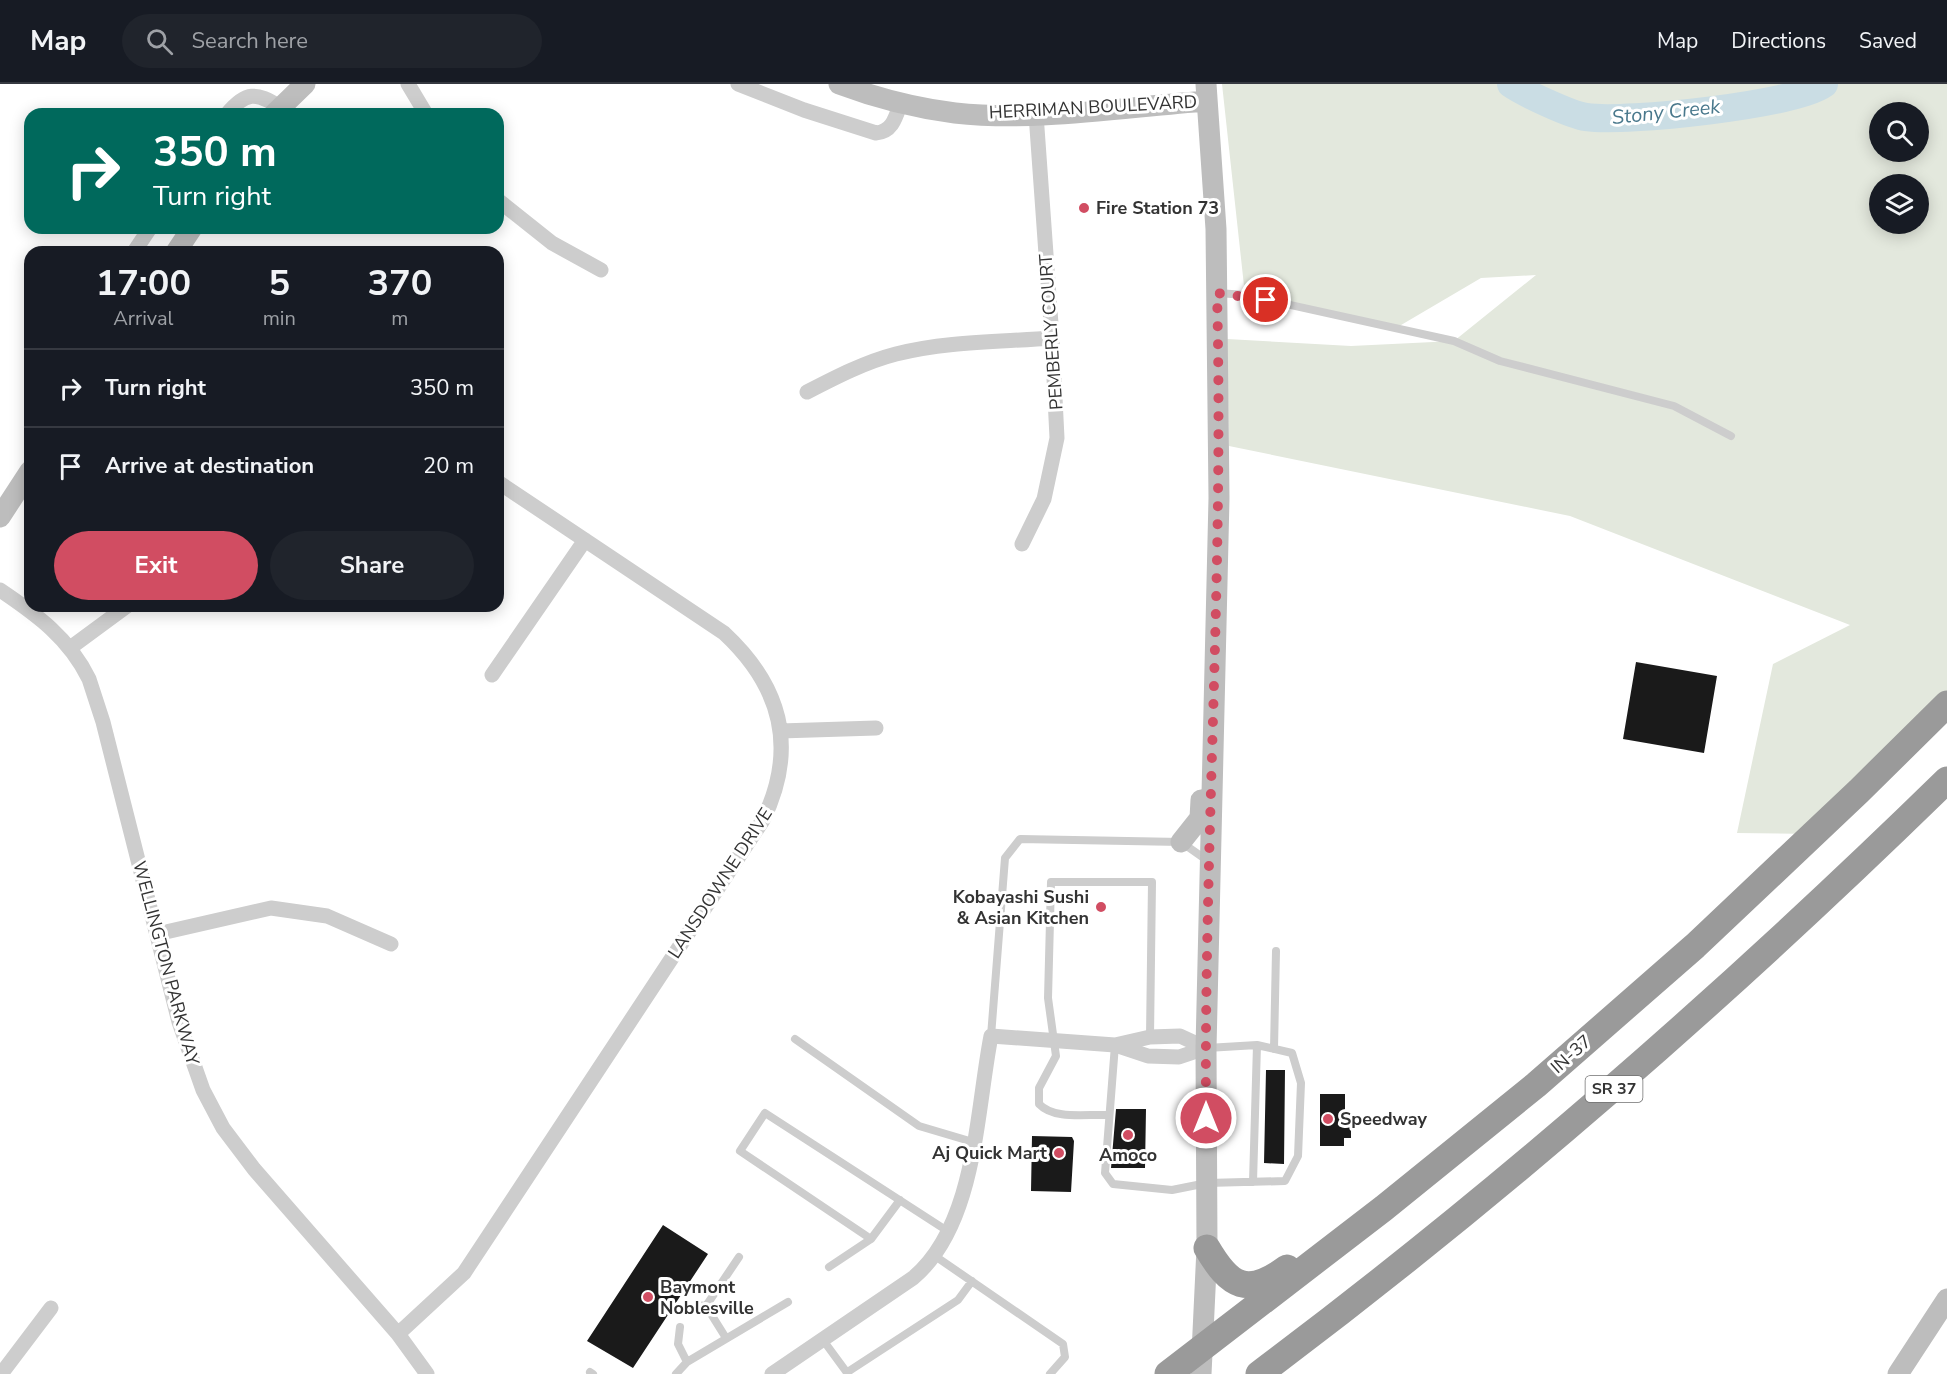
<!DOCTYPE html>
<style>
:root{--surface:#171b24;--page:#20242c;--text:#f1f3f6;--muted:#9ea1a6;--line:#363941;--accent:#d14d62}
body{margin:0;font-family:"Nunito Sans",sans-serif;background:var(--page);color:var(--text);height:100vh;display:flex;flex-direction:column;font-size:22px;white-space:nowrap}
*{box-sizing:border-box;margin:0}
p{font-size:20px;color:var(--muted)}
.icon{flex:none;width:33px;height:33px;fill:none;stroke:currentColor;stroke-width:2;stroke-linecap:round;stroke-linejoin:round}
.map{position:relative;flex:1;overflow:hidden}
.sheet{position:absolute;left:24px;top:162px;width:480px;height:366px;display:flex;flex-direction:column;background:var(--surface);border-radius:18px;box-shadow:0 3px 15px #0003}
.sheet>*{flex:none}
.guide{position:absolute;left:24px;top:24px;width:480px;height:126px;border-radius:18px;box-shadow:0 3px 15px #0003;background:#00695c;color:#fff;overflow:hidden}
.buttons{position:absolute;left:1869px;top:18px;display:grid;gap:12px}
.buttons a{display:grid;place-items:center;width:60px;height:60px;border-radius:50%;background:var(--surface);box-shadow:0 3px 15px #0003;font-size:30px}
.pin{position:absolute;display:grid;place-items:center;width:51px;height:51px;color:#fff;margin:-26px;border:3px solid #fff;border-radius:50%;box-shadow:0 2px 6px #0007}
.me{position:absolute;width:66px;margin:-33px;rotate:0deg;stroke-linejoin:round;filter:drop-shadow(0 0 4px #0008)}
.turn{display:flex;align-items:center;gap:21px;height:126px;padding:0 30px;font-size:27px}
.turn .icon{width:78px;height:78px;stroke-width:2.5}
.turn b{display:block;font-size:42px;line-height:51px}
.eta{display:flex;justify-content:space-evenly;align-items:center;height:102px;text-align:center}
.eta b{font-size:36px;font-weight:700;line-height:42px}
.cta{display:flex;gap:12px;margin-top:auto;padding:12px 30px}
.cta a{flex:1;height:69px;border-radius:36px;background:var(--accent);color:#fff;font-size:24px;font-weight:700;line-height:69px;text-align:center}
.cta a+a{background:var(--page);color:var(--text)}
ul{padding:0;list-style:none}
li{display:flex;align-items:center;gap:18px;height:78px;padding:0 30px;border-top:2px solid var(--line)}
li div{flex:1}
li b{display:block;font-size:22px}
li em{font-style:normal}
header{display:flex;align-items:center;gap:36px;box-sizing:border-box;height:84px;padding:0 30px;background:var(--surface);border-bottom:2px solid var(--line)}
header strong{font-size:28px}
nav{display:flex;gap:33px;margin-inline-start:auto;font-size:21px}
.search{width:420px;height:54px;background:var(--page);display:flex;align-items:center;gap:15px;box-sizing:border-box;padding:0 21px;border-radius:33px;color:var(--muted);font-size:22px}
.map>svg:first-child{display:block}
.green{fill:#e3e8dd;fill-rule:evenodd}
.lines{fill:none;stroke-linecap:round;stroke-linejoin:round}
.river{stroke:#cadde4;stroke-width:28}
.building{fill:#1a1a1a}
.lane{stroke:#cdcdcd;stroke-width:8}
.street{stroke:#cdcdcd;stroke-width:15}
.secondary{stroke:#bdbdbd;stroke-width:21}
.highway{stroke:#9a9a9a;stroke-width:27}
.route{stroke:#d14d62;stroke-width:10;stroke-dasharray:0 18}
.poi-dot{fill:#d14d62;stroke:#fff;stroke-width:2}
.labels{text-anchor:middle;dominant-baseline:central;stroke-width:6;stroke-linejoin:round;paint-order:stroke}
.shield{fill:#fff;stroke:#707070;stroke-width:1.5}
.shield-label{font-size:16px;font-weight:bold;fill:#333}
.street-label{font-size:18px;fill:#333;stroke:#fff}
.poi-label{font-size:18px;font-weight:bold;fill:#333;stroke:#fff;text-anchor:start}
.water-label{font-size:20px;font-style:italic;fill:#49788c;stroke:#fff}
</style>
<header>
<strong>Map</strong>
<div class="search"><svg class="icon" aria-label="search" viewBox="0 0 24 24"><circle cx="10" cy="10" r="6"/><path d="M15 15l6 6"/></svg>Search here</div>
<nav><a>Map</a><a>Directions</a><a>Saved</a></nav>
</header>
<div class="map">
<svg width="1947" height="1290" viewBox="0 0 1947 1290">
<rect width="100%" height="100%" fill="#fff"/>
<path class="green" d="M1222 0H1947V618L1813 750 1737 749 1773 580 1850 541 1570 432 1229 362 1227 255 1351 262 1454 257 1536 191 1481 194 1396 244 1245 211ZM1880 28H1918V68H1880ZM1880 100H1918V140H1880Z"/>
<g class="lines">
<path class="river" d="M1511 0C1524 9 1571 31 1586 33 1625 39 1795 21 1824 0"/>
</g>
<path class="building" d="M1636 578 1717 592 1704 669 1623 655Z
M1266 986H1285L1284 1080 1264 1079Z
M1320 1010H1345V1028H1351V1054H1344V1062H1320Z
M1116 1025H1146L1145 1084H1111Z
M1032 1052 1072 1053 1074 1057 1071 1108 1031 1107Z
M663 1141 708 1170 633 1284 587 1257Z"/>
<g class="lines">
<path class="lane" d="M1218 209 1245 211 1454 257 1500 277 1674 322 1731 352
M991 952 1005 774 1020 755 1181 758 1208 777
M795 955 919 1042 973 1058
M1115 961 1105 1089 1113 1100 1172 1106 1207 1099 1285 1097 1298 1072 1301 999 1292 969 1257 961 1207 964
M1274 965 1276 867
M1107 1031C1086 1030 1054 1036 1039 1020V1004L1056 972 1048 914 1051 798H1152L1150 953
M1253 1098 1257 961
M900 1116 871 1155 740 1067 765 1029 949 1148
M935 1172 1063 1260 1065 1273 1050 1290
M829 1183 871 1155
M706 1222 739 1173
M690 1228 697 1221 706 1222 726 1254
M680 1243 678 1260 687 1278
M823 1256 848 1290
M849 1287 958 1216 972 1197
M590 1288 593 1290
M676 1290 687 1278 788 1218"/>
<path class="street" d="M408 0 426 30
M738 0 804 26 876 49C893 48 896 32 901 18
M227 30C246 7 256 8 280 23
M498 116 552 159 601 186
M134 168 150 144
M807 308C836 293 865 278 896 270 946 257 1001 258 1052 254
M1022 460 1044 415 1057 354 1052 254 1036 30
M0 506C37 531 69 554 89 595L103 638 179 938 203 1006 223 1044 254 1085 398 1250 427 1290
M70 564 127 522
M492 591 585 456
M780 647 876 644
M157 850 271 824 327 832 391 860
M1115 961 1150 953 1180 952 1206 964
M398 1250 464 1189 763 736C798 664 781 602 724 549L498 398
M1 1290 51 1224
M772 1290 913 1194C976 1141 976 1029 991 952L1115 961 1148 972 1179 973 1206 964"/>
<path class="secondary" d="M839 0C876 14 915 24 955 29 1037 38 1124 23 1207 17
M274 30 305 0
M176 168 192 144
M0 433 30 387
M1181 758 1200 734 1201 716
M1201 1290 1207 1164 1206 964 1219 414 1216 145 1206 0
M1898 1290 1947 1215"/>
<path class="highway" d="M1207 1164C1230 1203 1247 1213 1287 1184
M1168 1290 1384 1124 1536 1001 1695 862 1859 707 1947 620
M1259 1290C1502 1108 1730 908 1947 696"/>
</g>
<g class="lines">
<path class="route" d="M1206 1034C1204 759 1224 484 1217 209L1266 216"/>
</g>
<g class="poi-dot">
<circle cx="1084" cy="124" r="6"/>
<circle cx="1101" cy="823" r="6"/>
<circle cx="1328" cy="1035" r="6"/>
<circle cx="1128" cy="1051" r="6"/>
<circle cx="1059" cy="1069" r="6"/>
<circle cx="648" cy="1213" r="6"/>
</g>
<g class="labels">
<rect class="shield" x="1585.5" y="992" width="57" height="26" rx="4.5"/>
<g class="shield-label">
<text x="1614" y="1005">SR 37</text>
</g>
<g class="street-label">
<text transform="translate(1093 23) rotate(-3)">HERRIMAN BOULEVARD</text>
<text transform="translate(1051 248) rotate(-94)">PEMBERLY COURT</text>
<text transform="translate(720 799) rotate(-57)">LANSDOWNE DRIVE</text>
<text transform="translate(166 879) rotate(75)">WELLINGTON PARKWAY</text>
<text transform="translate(1571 970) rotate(-42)">IN-37</text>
</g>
<g class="poi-label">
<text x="1096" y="124">Fire Station 73</text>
<text x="1089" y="813" text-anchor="end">Kobayashi Sushi<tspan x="1089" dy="21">&amp; Asian Kitchen</tspan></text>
<text x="1340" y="1035">Speedway</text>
<text x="1047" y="1069" text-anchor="end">Aj Quick Mart</text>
<text x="1128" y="1071" text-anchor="middle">Amoco</text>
<text x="660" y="1203">Baymont<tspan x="660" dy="21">Noblesville</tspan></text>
</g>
<g class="water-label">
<text transform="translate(1666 28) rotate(-6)">Stony Creek</text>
</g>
</g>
</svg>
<div class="buttons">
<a><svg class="icon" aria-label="search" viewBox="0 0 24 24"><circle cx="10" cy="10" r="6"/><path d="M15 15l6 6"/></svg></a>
<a><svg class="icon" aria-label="layers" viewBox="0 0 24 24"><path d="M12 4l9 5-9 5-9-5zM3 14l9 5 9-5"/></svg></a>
</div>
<div class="pin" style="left:1266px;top:216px;background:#d93025"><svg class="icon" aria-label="arrive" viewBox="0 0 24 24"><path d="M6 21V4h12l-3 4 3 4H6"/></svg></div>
<svg class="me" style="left:1206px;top:1034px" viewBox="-20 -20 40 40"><circle r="17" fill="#d14d62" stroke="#fff" stroke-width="3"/><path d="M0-11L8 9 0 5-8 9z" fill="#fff"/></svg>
<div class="guide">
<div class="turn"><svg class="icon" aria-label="right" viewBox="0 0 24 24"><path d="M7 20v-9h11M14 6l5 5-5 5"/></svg><div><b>350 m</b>Turn right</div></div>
</div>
<section class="sheet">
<div class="eta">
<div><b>17:00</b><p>Arrival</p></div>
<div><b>5</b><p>min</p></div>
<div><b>370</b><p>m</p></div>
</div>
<ul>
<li><svg class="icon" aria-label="right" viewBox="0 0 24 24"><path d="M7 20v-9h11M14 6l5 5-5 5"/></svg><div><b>Turn right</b></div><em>350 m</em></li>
<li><svg class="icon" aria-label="arrive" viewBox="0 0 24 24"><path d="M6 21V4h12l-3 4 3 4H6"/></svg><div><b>Arrive at destination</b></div><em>20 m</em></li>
</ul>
<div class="cta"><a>Exit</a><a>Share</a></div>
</section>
</div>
